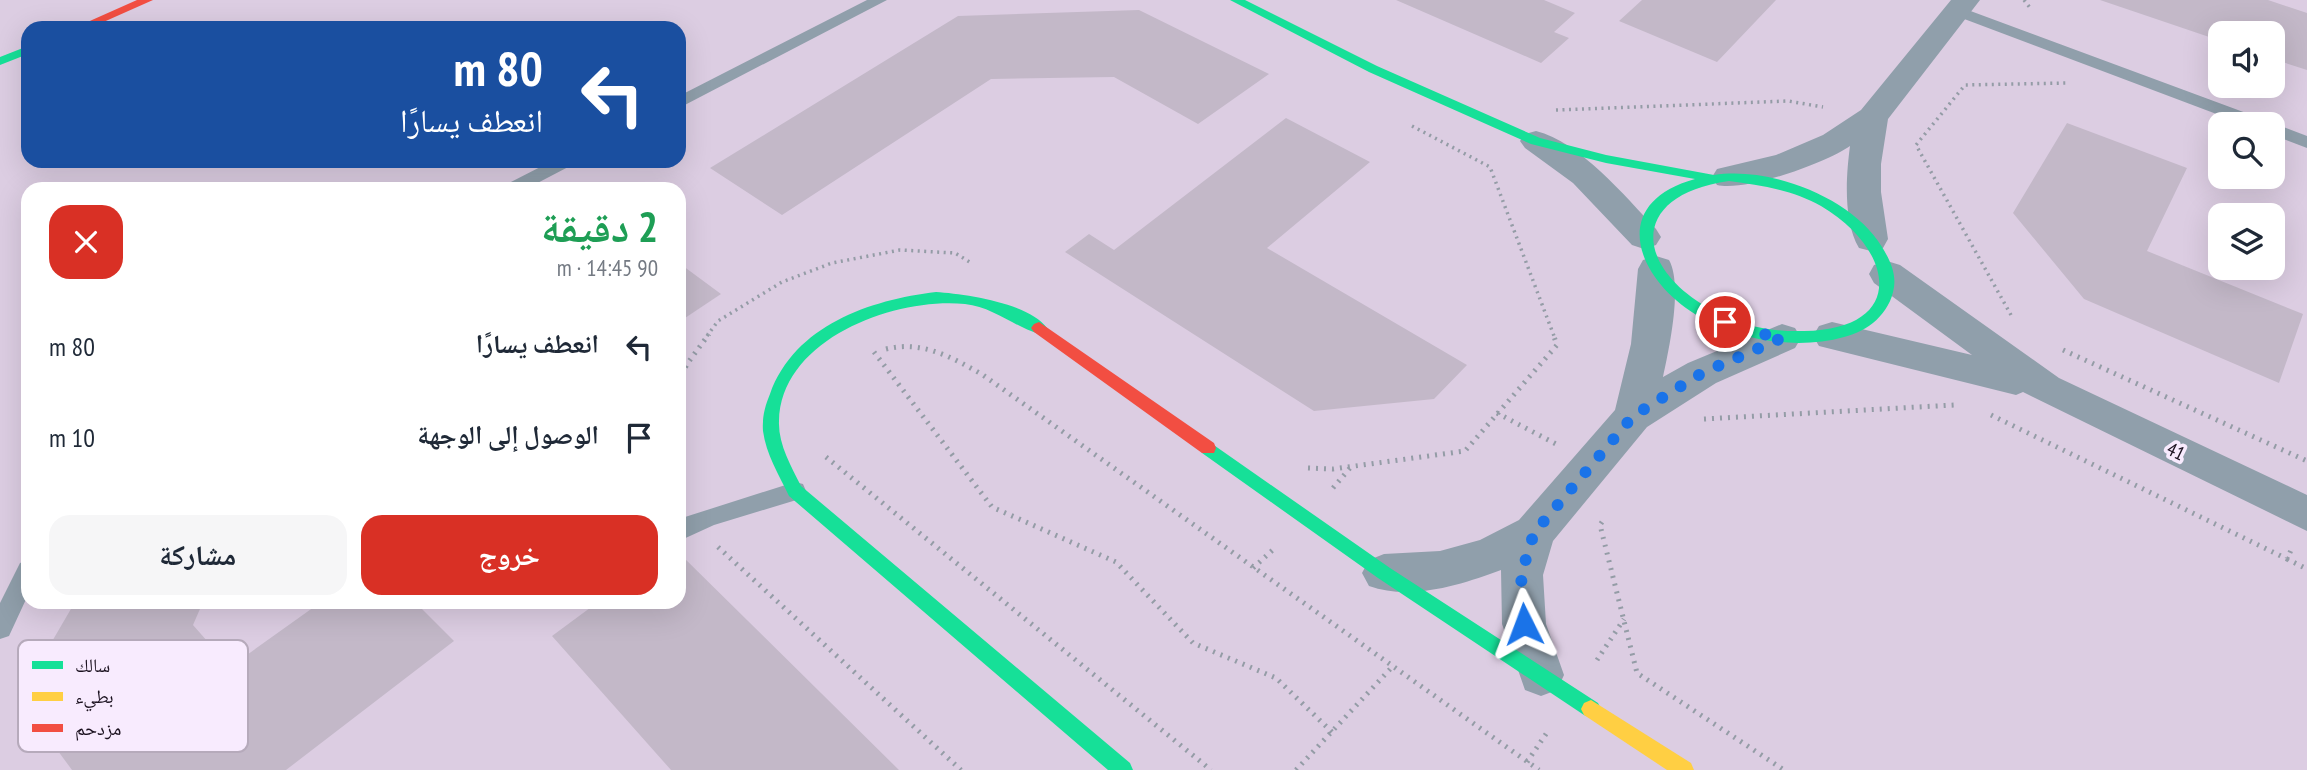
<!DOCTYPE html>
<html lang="ar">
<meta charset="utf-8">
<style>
:root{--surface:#fff;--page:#f6f6f7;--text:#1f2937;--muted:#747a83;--accent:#d93025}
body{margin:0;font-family:"PT Sans Narrow","Noto Naskh Arabic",sans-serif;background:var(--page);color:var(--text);direction:rtl;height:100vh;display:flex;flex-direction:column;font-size:26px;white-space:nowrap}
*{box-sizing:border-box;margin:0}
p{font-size:23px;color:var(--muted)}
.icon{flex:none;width:38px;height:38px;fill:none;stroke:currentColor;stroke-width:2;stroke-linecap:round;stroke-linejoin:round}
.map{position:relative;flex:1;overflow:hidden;direction:ltr}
.side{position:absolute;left:21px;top:182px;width:665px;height:427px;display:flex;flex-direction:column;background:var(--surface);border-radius:21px;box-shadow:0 7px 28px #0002;direction:rtl}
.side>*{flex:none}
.banner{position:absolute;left:21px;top:21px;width:665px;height:147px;border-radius:21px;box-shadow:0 7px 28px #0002;direction:rtl;background:#1a4fa0;color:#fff;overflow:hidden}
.controls{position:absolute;left:2208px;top:21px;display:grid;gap:14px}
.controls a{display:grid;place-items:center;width:77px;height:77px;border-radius:14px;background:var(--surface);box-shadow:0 7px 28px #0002;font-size:35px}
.pin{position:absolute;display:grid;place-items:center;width:60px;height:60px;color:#fff;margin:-30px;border:4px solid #fff;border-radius:50%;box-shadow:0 2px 7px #0007}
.me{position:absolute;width:77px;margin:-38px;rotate:357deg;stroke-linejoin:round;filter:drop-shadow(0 0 5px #0008)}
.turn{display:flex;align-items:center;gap:24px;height:147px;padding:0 28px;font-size:32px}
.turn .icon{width:91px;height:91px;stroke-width:2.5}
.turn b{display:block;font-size:49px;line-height:60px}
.round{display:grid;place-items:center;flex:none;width:74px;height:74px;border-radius:21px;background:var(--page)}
.head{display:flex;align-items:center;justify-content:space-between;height:119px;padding:0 28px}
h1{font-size:42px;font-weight:800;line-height:52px;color:#1e9e55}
.button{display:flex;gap:14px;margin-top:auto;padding:14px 28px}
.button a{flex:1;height:80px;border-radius:21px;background:var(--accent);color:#fff;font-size:28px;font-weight:800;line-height:80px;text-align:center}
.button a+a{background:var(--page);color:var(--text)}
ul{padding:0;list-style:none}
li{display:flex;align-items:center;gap:21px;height:91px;padding:0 28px}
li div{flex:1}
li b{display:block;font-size:26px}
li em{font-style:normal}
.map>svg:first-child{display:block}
.building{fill:#c3b8c8}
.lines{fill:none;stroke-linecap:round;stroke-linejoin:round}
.path-far1{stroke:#949ca6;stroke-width:3.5;stroke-dasharray:2 4.5;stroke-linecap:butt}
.path{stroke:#949ca6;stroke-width:5;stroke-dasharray:2 6;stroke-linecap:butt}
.lane{fill:#909fab;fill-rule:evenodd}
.street{fill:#909fab;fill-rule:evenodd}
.fast{fill:#16e098;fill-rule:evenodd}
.slow{fill:#ffcf43;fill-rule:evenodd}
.jam{fill:#f24e42;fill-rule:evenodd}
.route{stroke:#1a73e8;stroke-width:12;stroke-dasharray:0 21.6}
.labels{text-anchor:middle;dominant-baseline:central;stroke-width:7;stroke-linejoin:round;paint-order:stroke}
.street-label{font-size:19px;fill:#1b111f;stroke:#f8ebfe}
.key{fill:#f8ebfe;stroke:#b6aabb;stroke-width:2}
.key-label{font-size:19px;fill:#1b111f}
</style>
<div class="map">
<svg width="2307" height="770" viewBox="0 0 2307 770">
<rect width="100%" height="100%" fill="#dccde2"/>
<path class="building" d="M1396 0H1544L1575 13 1554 32 1569 38 1541 63Z
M1642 0H1776L1717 62 1619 21Z
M2100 0H2268L2307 13V70L2273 59V33H2221V41Z
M1139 10 1269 74 1198 124 1114 77 991 79 782 215 710 168 958 16Z
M1286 118 1370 162 1267 248 1467 365 1434 399 1314 411 1065 252 1089 234 1114 250Z
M2067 123 2187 168 2147 251 2303 314 2279 383 2084 299 2013 213Z
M679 263 721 294 679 322Z
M679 553 899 770H671L552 636 598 602H679Z
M75 602H203L193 625 230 667 321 602H415L454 641 286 770H72L19 698Z"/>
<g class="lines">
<path class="path-far1" d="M2024 0 2031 9
M1556 110 1788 101 1823 107
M1412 126 1490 167 1554 336
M2011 315 1916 145 1965 85 2066 83
M707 336 718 321 782 282 832 263 900 250 955 253 973 264"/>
<path class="path" d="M886 349C923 340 953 358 983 375L1539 770
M2063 350 2307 461
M874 352 992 507 1116 562 1193 643 1276 678 1333 733
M679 382 687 364 709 334
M1497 413 1556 444
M1991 415 2287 559 2292 548
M1704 419 1954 405
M826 457 1211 770
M1308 468 1333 469 1465 451 1557 345 1553 334
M1333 488 1350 468
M1602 522 1600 525 1637 673 1784 770
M718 547 961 770
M2287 559 2307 569
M1253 568 1276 547
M1597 660 1624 619
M1527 762 1548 731
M1296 770 1393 666"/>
<path class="lane" d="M867 0H887L679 108V96Z
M1957 6 2265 120 2268 124H2243L1951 14 1949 11 1951 8Z
M2273 123 2307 136V148L2273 135V124H2270Z
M552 161H575L572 165 526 189H502L505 185Z
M795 482 803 484 806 491 803 498 714 525 679 541V520L685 517Z
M28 560V595L9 636 0 639V603L20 563Z"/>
<path class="street" d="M1951 0H1980L1888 119 1881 164V192L1888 239 1883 248 1871 251 1859 248C1843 221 1846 176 1850 146 1826 163 1745 192 1717 185L1712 177 1717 169 1776 155 1823 135 1861 110Z
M1536 131C1580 142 1625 196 1656 229L1661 237 1656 245 1644 249 1632 245 1573 183 1525 148 1520 141 1525 134Z
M1656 256 1669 260C1683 285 1669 349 1663 377L1688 363 1782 324 1795 328 1801 338 1795 348 1716 383 1647 427 1553 541 1543 575 1546 624 1564 675 1557 690 1541 696 1525 690 1502 624 1501 570C1461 585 1410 601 1369 586L1362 573 1369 560 1384 554 1440 551 1480 540 1519 520 1615 410 1631 344 1638 269 1643 260Z
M1887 261 1900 265 2059 378 2307 495V531L2023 392 2016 395 1819 346 1813 336 1819 326 1832 322 1972 355 1874 283 1869 274 1874 265Z"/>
<path class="fast" d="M1230 0H1245L1377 66 1540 138 1606 155 1714 175C1770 166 1853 198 1882 247 1890 260 1896 273 1894 287 1890 314 1868 331 1844 337 1798 350 1741 341 1700 317 1638 282 1605 204 1695 179L1606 163 1531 144 1369 72ZM1729 181C1760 185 1793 190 1821 206 1894 249 1909 329 1804 331 1772 332 1740 326 1712 310 1633 267 1629 195 1729 181Z
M28 46V54L0 65V57Z
M936 292C965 294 1029 303 1047 328L1039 334C1013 326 993 307 965 304 896 297 781 338 779 421 778 444 791 466 801 486L1130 763 1133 770H1108L789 496C779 475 766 454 763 431 762 417 765 406 770 394 795 325 870 300 936 292Z
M1208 441 1390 568 1598 703 1601 709 1598 715 1591 718 1584 715 1378 578 1202 453 1200 448 1202 443Z"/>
<path class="slow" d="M1591 700 1691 763 1694 770H1667L1584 715 1581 709 1584 703Z"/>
<path class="jam" d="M137 0H153L90 28H74Z
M1039 322 1214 443 1216 448 1214 453H1202L1034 332 1031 328 1034 324Z"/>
</g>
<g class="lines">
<path class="route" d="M1524 624 1521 575 1534 533 1633 416 1702 373 1782 338 1743 330 1725 322"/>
</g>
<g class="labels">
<g class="street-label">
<text transform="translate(2176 451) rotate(26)">41</text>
</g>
</g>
<rect x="18" y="640" width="230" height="112" rx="10" class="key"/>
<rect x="32" y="661" width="31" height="8" fill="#16e098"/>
<rect x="32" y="692" width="31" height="9" fill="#ffcf43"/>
<rect x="32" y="724" width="31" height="8" fill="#f24e42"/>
<g class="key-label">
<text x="75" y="672">سالك</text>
<text x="75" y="703">بطيء</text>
<text x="75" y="735">مزدحم</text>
</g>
</svg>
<div class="controls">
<a><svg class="icon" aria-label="sound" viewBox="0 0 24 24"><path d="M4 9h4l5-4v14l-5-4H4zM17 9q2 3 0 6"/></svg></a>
<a><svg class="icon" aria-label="search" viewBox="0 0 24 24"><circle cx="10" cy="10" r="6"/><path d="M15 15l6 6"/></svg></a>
<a><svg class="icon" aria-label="layers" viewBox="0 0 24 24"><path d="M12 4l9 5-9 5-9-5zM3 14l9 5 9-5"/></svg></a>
</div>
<div class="pin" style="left:1725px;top:322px;background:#d93025"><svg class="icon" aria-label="arrive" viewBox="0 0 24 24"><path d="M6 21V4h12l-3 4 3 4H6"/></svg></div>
<svg class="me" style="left:1524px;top:624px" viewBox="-20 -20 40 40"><path d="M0-17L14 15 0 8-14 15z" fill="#1a73e8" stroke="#fff" stroke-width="4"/></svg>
<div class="banner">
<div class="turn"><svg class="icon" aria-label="left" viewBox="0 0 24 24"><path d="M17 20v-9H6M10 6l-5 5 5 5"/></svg><div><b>80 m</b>انعطف يسارًا</div></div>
</div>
<section class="side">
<div class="head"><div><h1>2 دقيقة</h1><p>90 m · 14:45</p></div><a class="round" style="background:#d93025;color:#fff"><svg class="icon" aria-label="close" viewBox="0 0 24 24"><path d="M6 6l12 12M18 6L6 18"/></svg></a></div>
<ul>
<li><svg class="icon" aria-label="left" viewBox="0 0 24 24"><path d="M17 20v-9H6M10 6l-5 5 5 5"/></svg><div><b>انعطف يسارًا</b></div><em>80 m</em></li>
<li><svg class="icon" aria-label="arrive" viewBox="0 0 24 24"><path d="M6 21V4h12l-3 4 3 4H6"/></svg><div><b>الوصول إلى الوجهة</b></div><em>10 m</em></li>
</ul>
<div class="button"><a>خروج</a><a>مشاركة</a></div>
</section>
</div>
